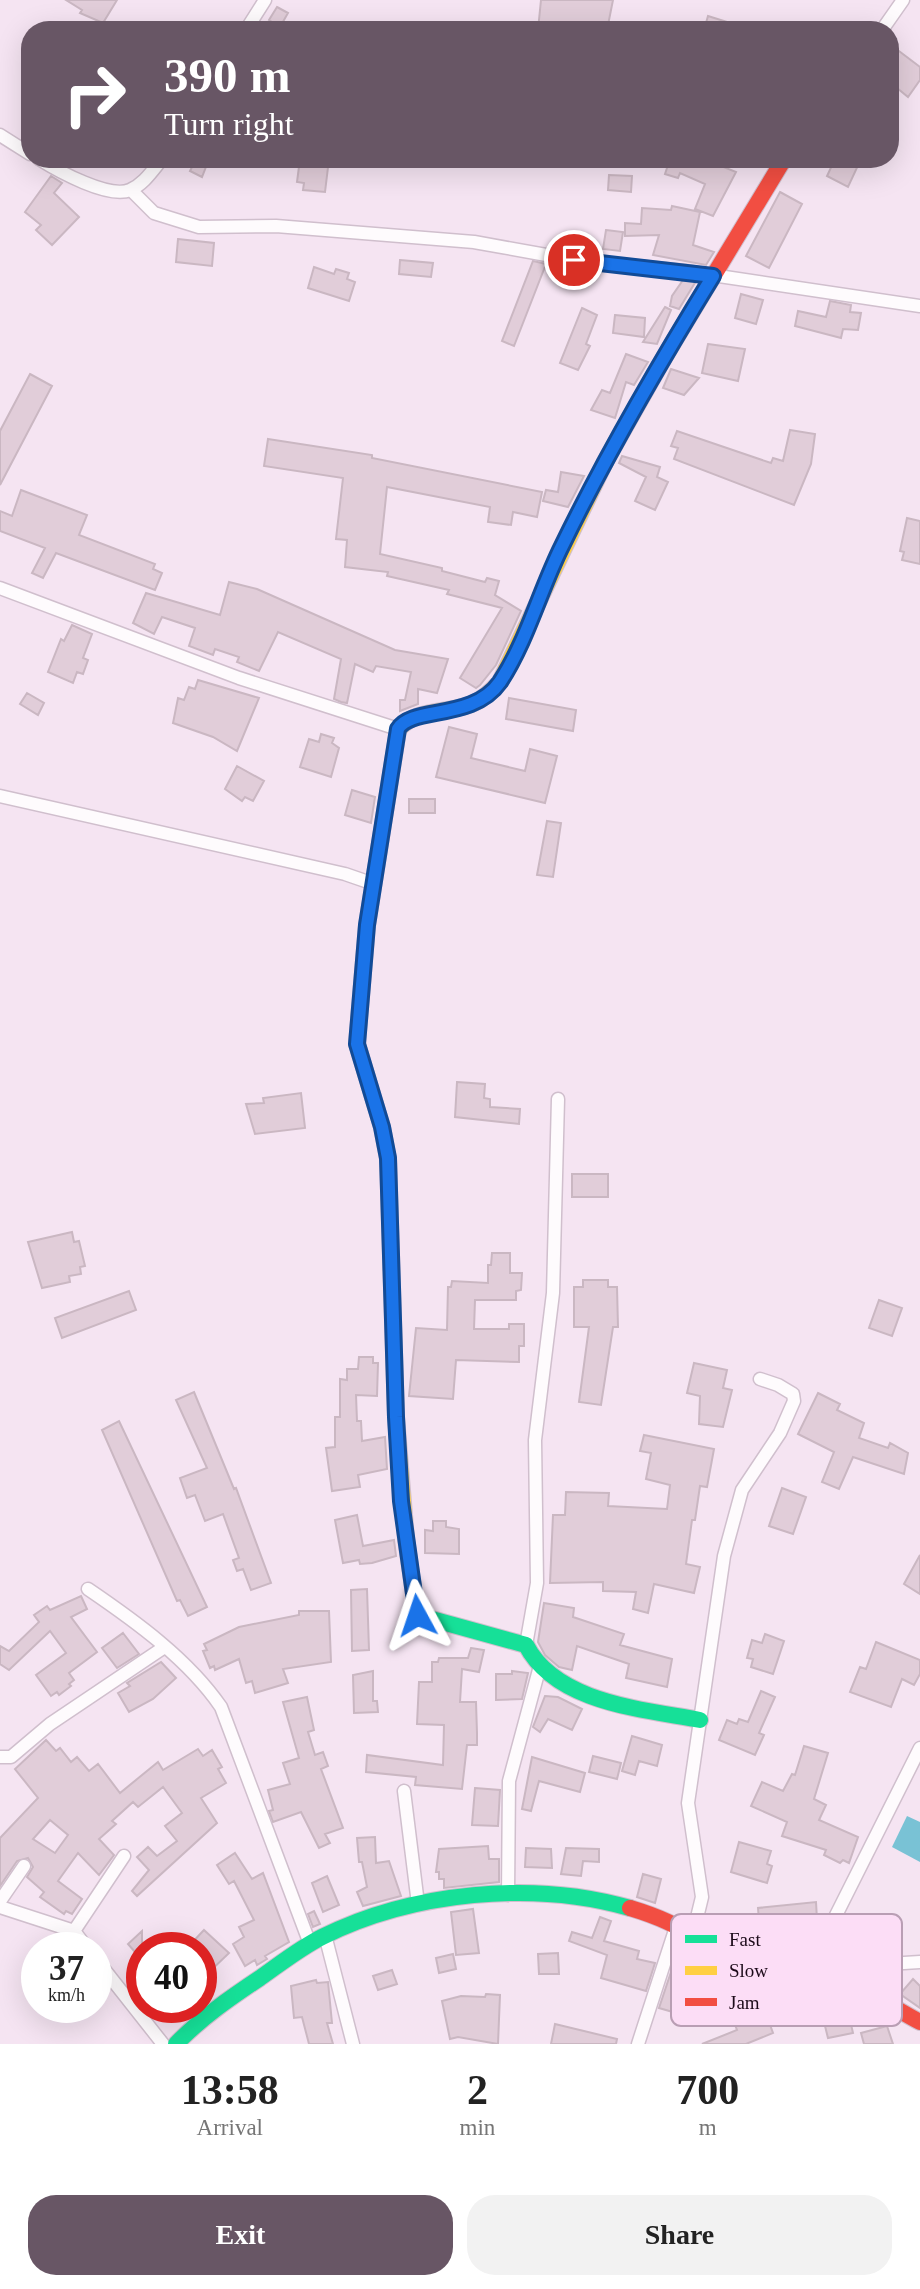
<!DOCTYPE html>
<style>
:root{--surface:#fff;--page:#f2f2f2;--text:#222;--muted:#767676;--accent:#685665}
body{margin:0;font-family:"Times New Roman",serif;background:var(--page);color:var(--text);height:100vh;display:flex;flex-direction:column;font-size:26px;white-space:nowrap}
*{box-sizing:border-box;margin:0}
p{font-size:23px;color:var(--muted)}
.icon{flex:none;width:38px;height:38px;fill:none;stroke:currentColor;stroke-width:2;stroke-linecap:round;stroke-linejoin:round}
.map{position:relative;height:2044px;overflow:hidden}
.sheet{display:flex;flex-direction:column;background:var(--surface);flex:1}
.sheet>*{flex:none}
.banner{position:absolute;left:21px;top:21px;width:878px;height:147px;border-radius:28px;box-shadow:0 7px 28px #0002;background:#685665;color:#fff;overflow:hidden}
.speed{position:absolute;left:21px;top:1932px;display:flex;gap:14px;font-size:35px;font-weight:700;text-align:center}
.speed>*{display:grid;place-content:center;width:91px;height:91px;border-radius:50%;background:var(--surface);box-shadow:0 7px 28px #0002;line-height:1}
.speed small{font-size:18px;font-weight:400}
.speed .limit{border:10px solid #d22;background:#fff;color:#111}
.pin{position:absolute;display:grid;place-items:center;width:60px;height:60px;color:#fff;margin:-30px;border:4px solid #fff;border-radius:50%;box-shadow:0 2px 7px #0007}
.me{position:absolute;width:77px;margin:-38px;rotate:355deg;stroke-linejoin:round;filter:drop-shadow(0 0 5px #0008)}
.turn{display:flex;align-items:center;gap:24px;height:147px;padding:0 28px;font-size:32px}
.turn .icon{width:91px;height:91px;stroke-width:2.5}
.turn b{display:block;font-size:49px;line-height:60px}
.eta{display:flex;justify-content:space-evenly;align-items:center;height:119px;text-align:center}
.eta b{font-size:42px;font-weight:600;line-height:49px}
.primary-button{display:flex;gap:14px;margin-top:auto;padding:14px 28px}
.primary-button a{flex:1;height:80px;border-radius:28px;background:var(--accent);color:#fff;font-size:28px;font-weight:600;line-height:80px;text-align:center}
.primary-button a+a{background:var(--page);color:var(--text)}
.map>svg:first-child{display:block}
.water{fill:#79c2d5}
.building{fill:#e1cdd9;stroke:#cab7c2;stroke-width:2;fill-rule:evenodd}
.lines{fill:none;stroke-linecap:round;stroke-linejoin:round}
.street-casing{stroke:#d0bfcd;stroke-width:15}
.fast-casing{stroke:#d0bfcd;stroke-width:18}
.slow-casing{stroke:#d0bfcd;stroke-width:18}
.jam-casing{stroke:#d0bfcd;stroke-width:18}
.street{stroke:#fefbfd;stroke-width:12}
.fast{stroke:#16e098;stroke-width:16}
.slow{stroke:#ffcf43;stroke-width:16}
.jam{stroke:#f24e42;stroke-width:16}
.route-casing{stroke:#114b97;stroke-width:18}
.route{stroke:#1a73e8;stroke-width:12}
.key{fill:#fcddf6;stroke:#b99eb4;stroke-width:2}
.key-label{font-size:19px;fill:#1c0a19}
</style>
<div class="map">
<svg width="920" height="2044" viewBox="0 0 920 2044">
<rect width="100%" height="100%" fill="#f5e4f2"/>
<path class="water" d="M907 1816 920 1822V1862L892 1847Z"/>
<path class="building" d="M66 0H117L103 23 80 13 82 10Z
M541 0H613L607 30H538Z
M277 7 288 13 280 27 269 20Z
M708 16 743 27V30H704Z
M891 45 920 67V80L908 97 891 83Z
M196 159H209L202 177 190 171Z
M300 159H329L325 192 303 190 304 183 297 182Z
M670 159H724L721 166 736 172 713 216 695 209 705 184 680 173 678 178 665 174Z
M835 159H861L848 187 827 176Z
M609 175 632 176 631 192 608 190Z
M51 176 62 183 54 193 79 217 52 245 36 230 41 225 25 212Z
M780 192 802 204 769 268 746 256Z
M672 206 700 212 693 245 714 252 706 265 653 255 659 235 625 236V223L641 224 642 208 671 210Z
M606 230 623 232 620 251 603 249Z
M178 239 214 243 212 266 176 262Z
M400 260 433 263 431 277 399 274Z
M533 261 546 264 514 346 502 341Z
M314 267 334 274 336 269 349 273 347 279 355 282 349 301 308 288Z
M683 280 696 281 679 309 670 306 672 296Z
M741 294 763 300 756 324 735 318Z
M830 301 851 305 850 312 861 313 858 330 843 329 841 338 795 326 798 311 826 317Z
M665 307 671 310 657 344 643 342Z
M582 308 597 315 586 344 590 346 578 370 560 363Z
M615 315 645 318 644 337 613 333Z
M708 344 745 349 738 381 702 373Z
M626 354 648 362 634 385 626 382 615 418 591 410 602 390 610 393Z
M671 369 699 378 684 395 663 388Z
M30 374 52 386 0 485V431Z
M790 430 815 434 811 464 794 505 674 459 678 448 671 446 677 431 771 463 773 458 783 461Z
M268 439 372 455V458L542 492 537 517 513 512 511 525 488 522 490 507 387 487 380 554 442 568V571L485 582 487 578 499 581 495 595 521 611 496 665 480 685 476 688 460 678 502 608 447 594 449 590 387 576 388 572 345 567 347 540 336 539 343 478 264 466Z
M622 456 660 467 657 477 668 482 655 510 635 501 646 477 619 463Z
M561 472 584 476 568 507 543 501 546 490 558 492Z
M21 490 87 515 79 535 155 564 153 569 162 573 155 590 56 553 43 578 32 573 45 548 0 531V511L12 516Z
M907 518 920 521V564L902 560 904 552 900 551Z
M229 582 257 589 395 650 448 659 437 693 418 689V704L400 711V700H405L411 672 376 666 373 672 355 664 347 703 341 702 334 699 341 659 278 632 259 671 237 662 239 657 215 649 213 655 189 646 195 628 162 617 154 634 133 623 146 593 220 615Z
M72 625 92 634 83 658 88 660 83 674 77 672 73 683 48 672 61 639 64 641Z
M198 680 259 698 237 751 213 737 173 723 178 698 184 700 189 687 195 689Z
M27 693 44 703 38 715 20 704Z
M509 698 576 710 573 731 506 719Z
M449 727 477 734 471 758 525 771 530 749 557 756 545 803 436 777Z
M321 734 334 738 332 743 339 748 331 777 300 767 309 739 319 742Z
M237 766 264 781 253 801 245 797 242 801 225 789Z
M352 790 375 797 371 823 345 815Z
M409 799H435V813H409Z
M547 821 561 823 553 877 537 875Z
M457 1082 485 1084 484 1098 490 1099V1107L520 1109 519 1124 455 1117Z
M301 1093 305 1128 255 1134 246 1104 264 1103 263 1098Z
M572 1174H608V1197H572Z
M72 1232 74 1242 79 1241 85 1266 80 1267 81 1274 69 1276 70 1282 42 1288 28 1242Z
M492 1253H510V1273H522L521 1290 516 1291V1300H475L474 1329H509V1324H524V1346H519V1362L456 1360 453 1399 409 1396 416 1328 447 1330 448 1287H451L452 1281 488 1283V1265H491Z
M583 1280H608V1287H617L618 1327H613L601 1405 579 1402 589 1327H574V1287H583Z
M129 1291 136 1310 62 1338 55 1318Z
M879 1300 902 1308 892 1336 869 1328Z
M359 1357H373V1363H378L377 1396 356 1395 357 1421H361L362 1441 385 1437 387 1469 358 1475 360 1487 332 1491 326 1448 335 1447V1417H340V1379L347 1380V1369H358Z
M694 1363 727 1370 723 1388 732 1390 723 1427 699 1424 700 1396 687 1393Z
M194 1392 234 1489 236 1488 271 1583 251 1590 243 1569 237 1571 233 1560 239 1558 223 1514 205 1521 195 1495 187 1498 180 1478 207 1468 176 1400Z
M818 1393 840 1404 837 1410 864 1423 859 1438 888 1448 890 1443 908 1453 904 1474 853 1457 839 1489 822 1482 834 1452 798 1434Z
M119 1421 207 1607 188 1616 180 1600 177 1601 102 1430Z
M644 1435 714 1449 707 1487 700 1486 695 1520H692L686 1564 700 1567 694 1593 654 1584 648 1613 633 1609 636 1592 603 1591V1582L550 1583 553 1515H565L566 1492 609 1493 608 1506 667 1509 670 1485 646 1479 651 1453 640 1451Z
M782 1488 806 1497 793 1534 769 1526Z
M357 1515 363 1546 394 1540 396 1556 372 1563 360 1564 359 1560 343 1563 335 1520Z
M433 1521H446V1527L459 1529V1554L425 1553V1530L433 1531Z
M920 1555V1594L904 1584Z
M367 1589 369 1650 352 1651 351 1590Z
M81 1596 87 1609 71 1617 97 1652 69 1673 74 1680 69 1684 71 1686 59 1695 57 1692 51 1696 36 1675 66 1653 50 1631 9 1670 0 1664V1646L9 1651 39 1622 34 1615 47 1606 50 1610Z
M544 1603 574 1608 573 1617 624 1634 620 1645 672 1659 667 1687 626 1678 629 1664 577 1646 572 1670 559 1667 545 1655 538 1642Z
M299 1611H329L331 1662 283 1669 288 1683 255 1693 252 1681 246 1683 239 1659 215 1670 214 1666 210 1668 203 1651 207 1650 204 1644 239 1627 299 1615Z
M123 1633 139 1654 117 1668 102 1648Z
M765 1634 784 1641 773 1674 751 1667 753 1659 747 1658 752 1640 762 1643Z
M876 1642 920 1660V1674L914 1685 902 1679 891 1707 850 1692 860 1667 866 1669Z
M471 1648 484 1650 479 1672 462 1669 460 1702H476L477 1733V1745H467L462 1789 415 1785 416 1777 366 1772 367 1755 443 1765 444 1725 417 1724 419 1682H432V1662H438L439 1658H468Z
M161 1662 176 1678 153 1699 129 1712 118 1693 130 1686 127 1683Z
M373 1671V1701H377L378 1712 354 1713 353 1675Z
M512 1671 528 1673 522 1699 496 1700V1674H512Z
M761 1691 775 1697 759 1733 764 1735 755 1755 719 1740 727 1720 737 1724 739 1719 748 1722Z
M545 1696 558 1697 582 1709 572 1730 548 1719 540 1732 533 1727Z
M307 1697 314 1730 308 1732 315 1755 323 1752 328 1766 321 1769 343 1828 325 1834 330 1843 319 1848 301 1812 273 1822 269 1811 273 1810 268 1790 290 1784 283 1763 299 1758 283 1702Z
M632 1736 662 1745 657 1766 639 1761 635 1775 622 1771Z
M46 1740 56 1751 60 1748 71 1762 77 1757 89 1771 98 1764 120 1793 158 1762 163 1770 198 1749 203 1756 212 1750 222 1767 218 1769 226 1783 201 1798 217 1823 137 1896 132 1891 149 1870 137 1857 148 1847 157 1856 177 1841 165 1826 182 1813 163 1787 138 1807 133 1802 112 1821 116 1824 99 1839 114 1855 99 1875 78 1853 58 1881 82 1899 72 1914 66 1911 64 1914 40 1897 44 1892 27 1877 33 1867 28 1858 17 1861 0 1886V1838L38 1798 15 1769ZM50 1820 68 1835 55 1853 33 1839Z
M804 1746 828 1753 814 1799 826 1805 819 1820 858 1837 849 1863 843 1860 840 1863 824 1855 826 1850 782 1836 787 1822 751 1806 762 1782 783 1791 792 1774 795 1775Z
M593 1756 621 1763 617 1779 589 1772Z
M532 1757 585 1773 580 1792 539 1781 531 1811 522 1809Z
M475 1788 500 1790 498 1826 472 1825Z
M375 1837 376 1863 389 1861 401 1896 363 1906 357 1892 367 1887 362 1862H359L357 1838Z
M739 1842 771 1851 767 1864 772 1866 767 1883 731 1872Z
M488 1846 489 1859H499V1882L444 1888V1879H439V1872H436L439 1849Z
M526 1848 551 1849 552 1868 525 1867Z
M566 1848 599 1849V1862L583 1861 581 1876 561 1874Z
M235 1853 252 1879 263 1873 289 1942 265 1956 267 1959 257 1965 255 1960 245 1966 233 1944 244 1937 239 1927 254 1920 234 1881 229 1884 217 1865Z
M643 1874 661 1879 655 1903 637 1897Z
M327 1876 339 1905 323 1912 312 1883Z
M816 1902 817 1920 804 1922 807 1944 802 1945 803 1953H798L796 1976 764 1980V1964L773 1963 770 1933 760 1934 758 1908Z
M473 1909 479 1953 456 1955 451 1912Z
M314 1911 320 1924 313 1927 308 1914Z
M600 1917 611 1921 604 1941 639 1951 637 1959 655 1963 646 1991 601 1978 607 1955 569 1941 572 1932 592 1938Z
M204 1930 229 1953 201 1980V1948H187Z
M142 1931V1960L128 1944Z
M558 1953 559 1974H539L538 1954Z
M453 1954 456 1969 439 1973 436 1958Z
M673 1966 696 1974 683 2015 659 2008Z
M392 1970 397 1984 378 1990 373 1976Z
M913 1979 920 1986V2008L900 1994Z
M316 1980 317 1983 328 1982 332 2023H327L333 2044H309L302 2017 294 2018 291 1986Z
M486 1994 500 1995 498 2044 458 2037 450 2039 442 2001 461 1996 485 1997Z
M744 2006H763L773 2033 746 2044H702L737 2030 730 2012Z
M849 2016 853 2033 828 2038 824 2022Z
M555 2024 617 2039 616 2044H551Z
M887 2026 893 2044H864L861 2033Z"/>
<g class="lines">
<defs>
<path id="street" d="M246 30 265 0
M882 30 903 0
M0 135 30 154
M39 159C58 171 109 199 130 190 144 184 152 171 162 159
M131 190 154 213 199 227 276 226 474 242 574 260 685 271 920 306
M0 588 239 678 398 729
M0 796 345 874 374 884
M88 1589C135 1621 188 1659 221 1707L310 1944
M526 1645 537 1583 535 1440 553 1293 558 1099
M0 1757H11L50 1724 163 1648
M404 1791 418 1904
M508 1895 509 1781 540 1666
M0 1901 24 1866
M0 1907 74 1931
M693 1934 702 1897 688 1803 724 1556 742 1490 780 1433 794 1401 793 1394 778 1385 760 1379
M325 1935 353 2044
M87 1948 74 1931 124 1856
M96 1959 163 2044
M835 1984 872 1965 920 1962
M799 1989 920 1748
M638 2044 676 1927"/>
<path id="fast" d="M390 1222 388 1159 382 1127 357 1044 367 925 398 730
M406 1539 417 1615 526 1645C556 1703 642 1709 700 1720
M176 2044C201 2018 230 1998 260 1978 280 1964 300 1948 322 1937 412 1892 533 1880 630 1908"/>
<path id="slow" d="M398 730C414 708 451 714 474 703 485 698 492 690 500 682L605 462
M390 1222 396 1417 406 1539"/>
<path id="jam" d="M605 462 665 356 784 159
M630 1908C690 1926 706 1942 740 1993 771 1997 800 1983 831 1984 862 1985 893 2008 920 2022"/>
</defs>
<use href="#street" class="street-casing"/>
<use href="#fast" class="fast-casing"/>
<use href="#slow" class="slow-casing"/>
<use href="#jam" class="jam-casing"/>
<use href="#street" class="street"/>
<use href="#fast" class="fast"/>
<use href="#slow" class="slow"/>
<use href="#jam" class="jam"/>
</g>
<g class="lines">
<defs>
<path id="route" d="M417 1615 401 1501 396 1417 388 1158 382 1127 357 1044 367 925 398 729C411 706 473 721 500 682 527 641 540 590 562 546 607 453 659 364 713 276L574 260"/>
</defs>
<use href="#route" class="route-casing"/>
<use href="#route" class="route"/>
</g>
<rect x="671" y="1914" width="231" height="112" rx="10" class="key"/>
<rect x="685" y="1935" width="32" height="8" fill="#16e098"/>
<rect x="685" y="1966" width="32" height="9" fill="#ffcf43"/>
<rect x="685" y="1998" width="32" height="8" fill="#f24e42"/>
<g class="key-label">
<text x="729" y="1946">Fast</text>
<text x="729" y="1977">Slow</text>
<text x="729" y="2009">Jam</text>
</g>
</svg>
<div class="speed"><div>37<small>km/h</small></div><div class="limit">40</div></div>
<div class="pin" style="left:574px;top:260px;background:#d93025"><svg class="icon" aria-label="arrive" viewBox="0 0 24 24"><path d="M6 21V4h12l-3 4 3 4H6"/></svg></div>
<svg class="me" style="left:417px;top:1615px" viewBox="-20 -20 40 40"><path d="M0-17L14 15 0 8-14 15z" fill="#1a73e8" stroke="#fff" stroke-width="4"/></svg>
<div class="banner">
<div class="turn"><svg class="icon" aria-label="right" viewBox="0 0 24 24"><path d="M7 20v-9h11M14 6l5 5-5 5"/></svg><div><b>390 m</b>Turn right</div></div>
</div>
</div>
<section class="sheet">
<div class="eta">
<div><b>13:58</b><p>Arrival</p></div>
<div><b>2</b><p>min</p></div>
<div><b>700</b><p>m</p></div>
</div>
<div class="primary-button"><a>Exit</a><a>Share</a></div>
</section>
